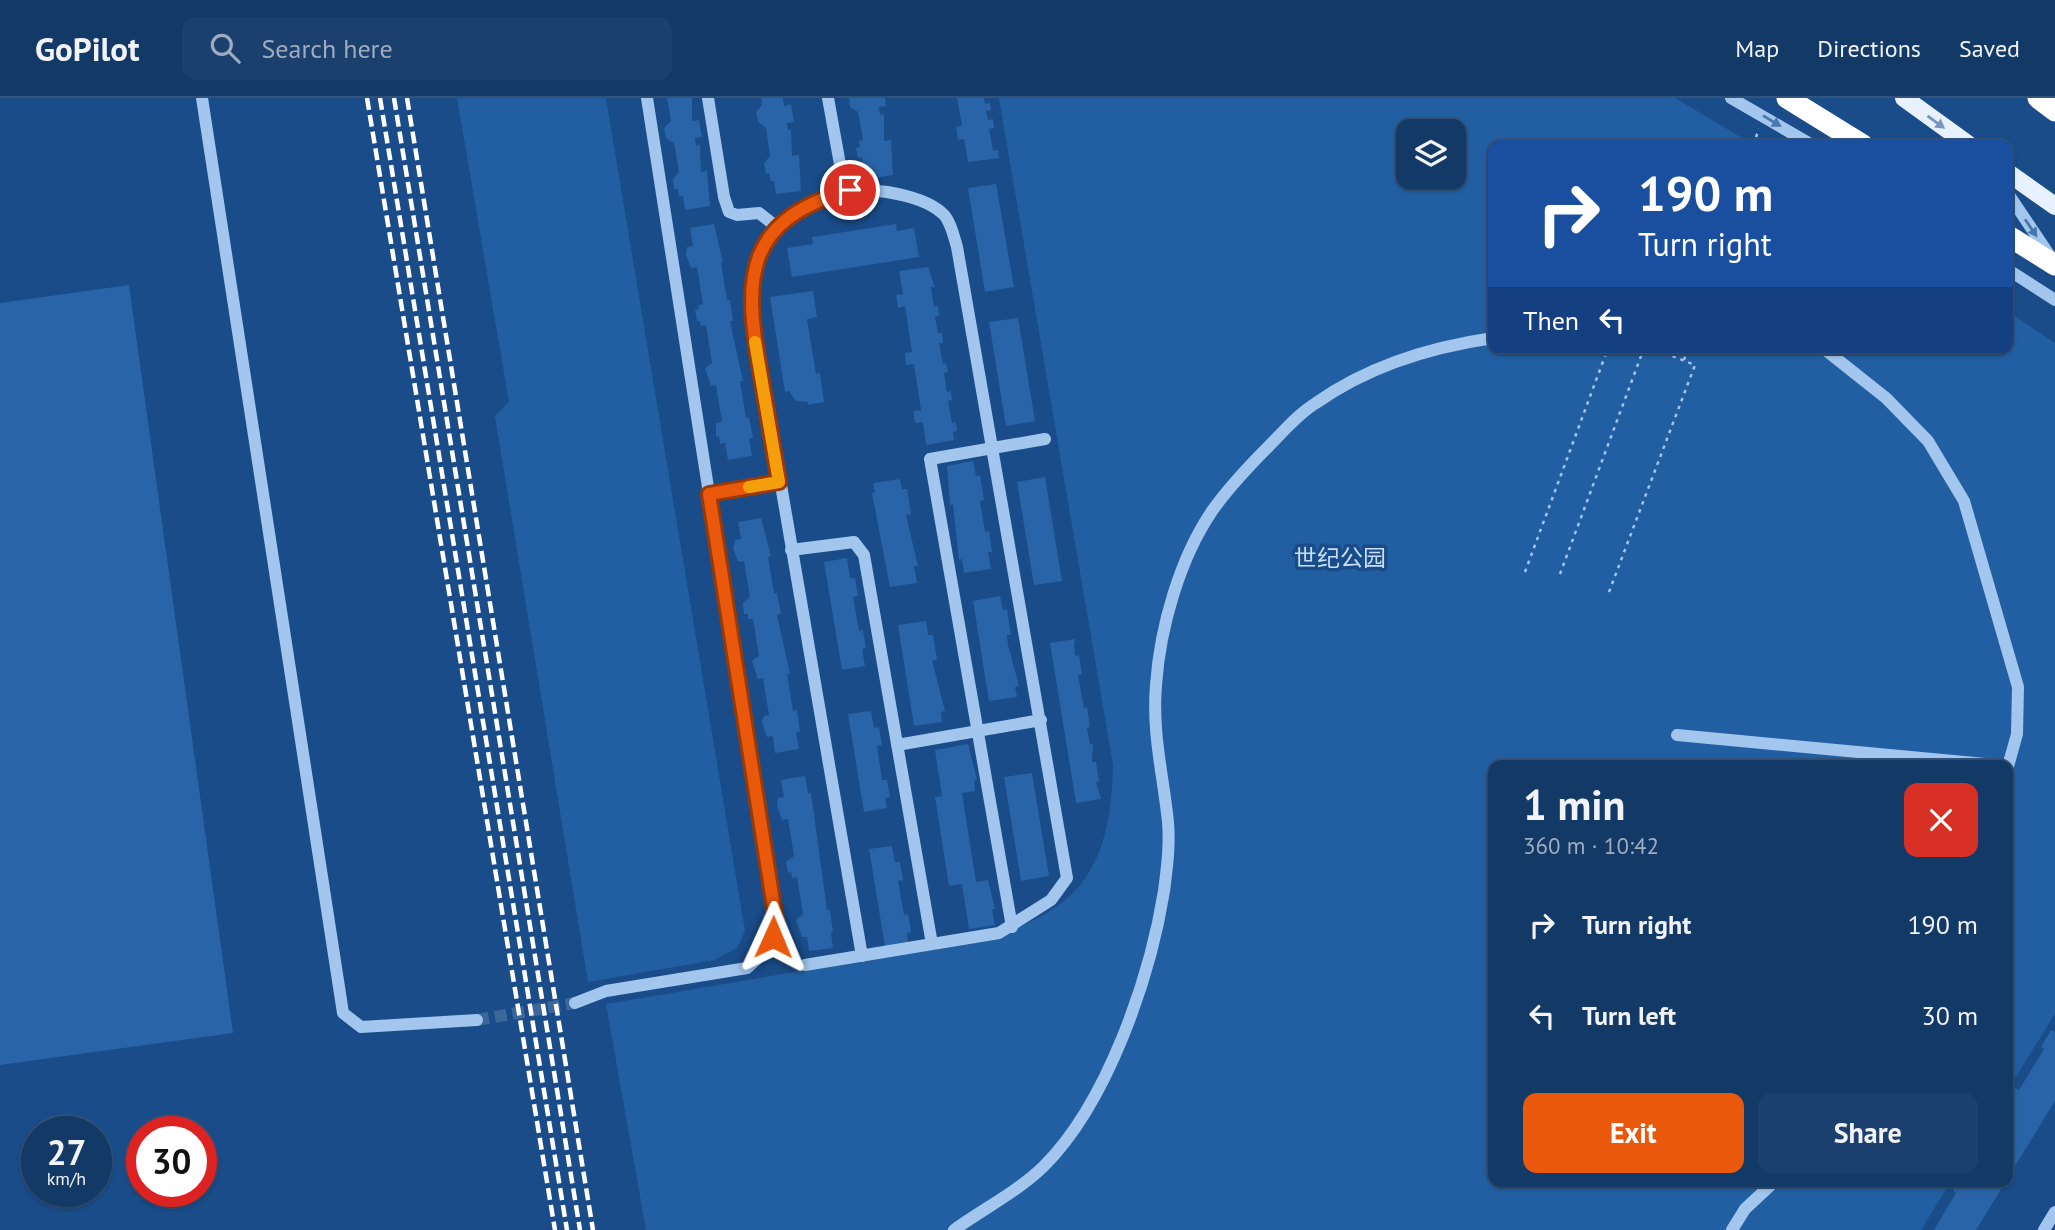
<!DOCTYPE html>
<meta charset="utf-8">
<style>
:root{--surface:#133967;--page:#1c406d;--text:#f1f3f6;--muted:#9dacc0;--line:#32537b;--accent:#ea580c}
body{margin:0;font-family:"PT Sans","Noto Sans SC",sans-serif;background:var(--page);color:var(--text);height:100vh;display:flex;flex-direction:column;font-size:26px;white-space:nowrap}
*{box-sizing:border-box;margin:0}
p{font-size:23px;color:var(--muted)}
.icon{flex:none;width:38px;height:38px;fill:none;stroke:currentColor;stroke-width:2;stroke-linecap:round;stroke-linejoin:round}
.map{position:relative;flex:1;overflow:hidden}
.panel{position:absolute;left:1488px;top:662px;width:525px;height:427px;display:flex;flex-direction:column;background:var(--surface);border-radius:14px;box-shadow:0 2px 5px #0004,0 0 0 2px var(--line)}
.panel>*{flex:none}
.guide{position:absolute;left:1488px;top:42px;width:525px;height:214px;border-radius:14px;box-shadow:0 2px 5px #0004,0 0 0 2px var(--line);background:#1a4fa0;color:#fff;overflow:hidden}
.fabs{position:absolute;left:1396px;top:21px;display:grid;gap:14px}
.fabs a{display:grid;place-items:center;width:70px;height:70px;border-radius:14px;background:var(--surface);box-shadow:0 2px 5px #0004,0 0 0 2px var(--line);font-size:35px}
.speed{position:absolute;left:21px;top:1018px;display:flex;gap:14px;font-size:35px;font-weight:700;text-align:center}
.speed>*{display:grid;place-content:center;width:91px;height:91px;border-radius:50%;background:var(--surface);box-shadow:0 2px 5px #0004,0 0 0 2px var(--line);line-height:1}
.speed small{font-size:18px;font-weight:400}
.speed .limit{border:10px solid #d22;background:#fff;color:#111}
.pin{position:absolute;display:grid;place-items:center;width:60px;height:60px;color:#fff;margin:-30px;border:4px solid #fff;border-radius:50%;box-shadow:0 2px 7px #0007}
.me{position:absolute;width:77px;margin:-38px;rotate:1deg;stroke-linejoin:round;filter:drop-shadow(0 0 5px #0008)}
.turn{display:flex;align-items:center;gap:24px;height:147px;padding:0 35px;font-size:32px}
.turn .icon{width:91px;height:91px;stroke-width:2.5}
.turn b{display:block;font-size:49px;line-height:60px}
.then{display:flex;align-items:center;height:66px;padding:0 35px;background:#0003;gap:14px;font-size:26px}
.round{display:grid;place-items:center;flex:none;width:74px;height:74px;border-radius:14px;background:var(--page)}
.summary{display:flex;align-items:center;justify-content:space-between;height:119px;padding:0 35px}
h1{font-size:42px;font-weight:700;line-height:52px}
.action{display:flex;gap:14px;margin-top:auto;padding:14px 35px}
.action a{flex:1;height:80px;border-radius:14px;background:var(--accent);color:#fff;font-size:28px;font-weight:700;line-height:80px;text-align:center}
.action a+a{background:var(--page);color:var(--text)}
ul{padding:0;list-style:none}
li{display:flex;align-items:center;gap:21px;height:91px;padding:0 35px}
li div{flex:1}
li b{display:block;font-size:26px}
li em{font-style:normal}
header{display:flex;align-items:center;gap:42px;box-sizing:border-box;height:98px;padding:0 35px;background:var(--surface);border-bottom:2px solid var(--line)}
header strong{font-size:33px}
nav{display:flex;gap:38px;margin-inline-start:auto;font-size:24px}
.search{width:490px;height:63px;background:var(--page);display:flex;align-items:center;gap:18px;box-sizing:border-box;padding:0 24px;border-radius:14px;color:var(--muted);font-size:26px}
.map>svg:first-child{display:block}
.green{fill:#225fa2;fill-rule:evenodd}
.building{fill:#2864a7}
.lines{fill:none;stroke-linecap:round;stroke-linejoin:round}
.minor-tunnel{stroke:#3c679b;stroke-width:12;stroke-dasharray:12 6;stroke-linecap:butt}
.path{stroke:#a2c6ed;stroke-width:2.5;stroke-dasharray:3.5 5;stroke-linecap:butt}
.minor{stroke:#a2c6ed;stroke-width:12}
.major{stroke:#e8f1ff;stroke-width:18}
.highway{stroke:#fff;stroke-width:21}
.rail{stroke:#fff;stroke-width:4.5;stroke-dasharray:12 5;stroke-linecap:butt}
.oneway{fill:#4977ac}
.oneway2{fill:#7696be}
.route-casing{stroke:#983908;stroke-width:18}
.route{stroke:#ea580c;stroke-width:12}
.slow{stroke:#f59e0b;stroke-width:12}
.labels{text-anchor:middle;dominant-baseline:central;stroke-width:7;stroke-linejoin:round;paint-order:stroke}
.park-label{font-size:23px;fill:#c7dffa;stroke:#194c89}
</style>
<header>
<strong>GoPilot</strong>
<div class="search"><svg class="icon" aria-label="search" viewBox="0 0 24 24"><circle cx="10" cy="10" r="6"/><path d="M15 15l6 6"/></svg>Search here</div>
<nav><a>Map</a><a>Directions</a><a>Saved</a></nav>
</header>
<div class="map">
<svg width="2055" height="1132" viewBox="0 0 2055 1132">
<rect width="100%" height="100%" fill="#194c89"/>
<path class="green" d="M457 0H606L745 833 737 850 714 862 588 884 495 318 509 304Z
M999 0H1675L1754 47H1493V250H2007V213L2055 245V916L2007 993V667H1493V1083H1951L1921 1132H646L606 906C689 892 771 878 853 864 921 852 998 849 1056 809 1104 777 1112 719 1113 667ZM1409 33H1454V79H1409Z"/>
<path class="building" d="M667 0H692V23L699 22 702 39 695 40 696 48 700 47 701 74 707 73 710 108 685 112 683 98 679 99 678 91H674L673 81 679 74 674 45 666 40 664 30 671 23Z
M761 0H783L784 8 791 6 794 24 787 25 788 32H791L792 58 799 57 801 93 776 96 774 83H771L769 75 766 76 764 65 770 58 766 30 758 24 756 14 762 7Z
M849 0H885L886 8 879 9 880 17 884 16V43L891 42 893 77 869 81 867 67H863L862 59 858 60 856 50 860 49 859 43 863 42 858 14 850 9Z
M957 0H984L985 6 990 5 991 12 986 13 988 22 993 21 994 30 989 31 993 53 998 52 999 60 968 64 964 41 958 42 956 29 962 28Z
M996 86 1014 189 985 194 968 90Z
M714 126 723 165H721L727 202H730L733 223H730L743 283H740L746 320 749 319 753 340 749 341 752 358 728 362 725 345 720 346 719 338 716 339V325L722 324 716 287 711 288 705 270 712 265 706 227 701 228 700 223H697L695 212 699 211 698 207 703 206 697 169 691 170 686 157 687 149 693 148 690 130Z
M896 126 897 133 914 130 919 159 792 179 787 150 813 146 812 139Z
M928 169 935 189H931L934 209 938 208 939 218 935 219 938 235H942L943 245H939L943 266 946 265 948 274 944 275 947 294 951 293 952 302 948 303 952 325 956 324 957 333 953 334 954 342 926 347 923 324 915 325 913 313 921 312 914 266 906 267 905 255 912 254 905 208 898 210 896 197 903 196 899 173Z
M129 187 233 935 0 967V205Z
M813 193 817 219 807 221 816 276 820 275 824 304 808 307V304L796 303 789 293 785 294 770 199Z
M1018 220 1035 323 1006 328 989 224Z
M973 363 976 378 980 377 984 402 980 403 985 434 989 433 992 454H988L991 471 964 475 962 461 959 462 953 406 950 407 947 368Z
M1045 379 1062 483 1034 487 1017 384Z
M900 381 902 391H907L911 416 906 417 918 468H914L917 485 890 489 872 395 875 394 873 385Z
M761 420 771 458 768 459 774 495H777L781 516 777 517 790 576H787L793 613 797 612 800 634H796L799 651 775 655 773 638 767 639 762 624 764 618 769 617 763 580 758 581 752 563 759 558 753 521H748V516H744L743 505 750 499 744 463 738 464 733 450 735 442 741 441 738 424Z
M847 460 850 480H855L858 498 853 499 859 533 863 532 866 550 862 551 865 568 842 572 824 464Z
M1000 498 1003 512 1007 511 1011 537H1007L1008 547 1019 588 1015 589 1017 599 989 603 973 503Z
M926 523 928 537H933L937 562H932L945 613 941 614 942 624 914 628 898 527Z
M1075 541 1074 548 1075 558 1079 557 1082 576 1078 577 1084 610 1087 609 1090 629 1087 630 1090 646H1093L1092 664H1096L1099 684H1096L1101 701 1076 705 1050 545Z
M871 613 874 630 879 629 882 647 877 648 882 682H887L890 699 885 700 887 710 864 714 848 616Z
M968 646 977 682 974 683 975 693 962 695 976 784 988 782 995 811H992L995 827 969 831 962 786 949 788 935 699 942 698 935 652Z
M1032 675 1049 778 1021 783 1004 679Z
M805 678 808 696 811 695 827 812H830L833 834 831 835 833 850 809 853 807 839H802L796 822 803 816 797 779 792 780 791 774 788 775 786 764 794 758 788 721 782 722 777 708 778 700 784 699 781 682Z
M892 748 895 764H900L903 782 898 783 904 817 908 816 911 834 907 835 908 845 885 849 869 751Z
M2051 932 2055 934V1003L2007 1081V1004L2016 990 2019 992 2044 951 2041 949Z
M1959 1083H2006L1976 1132H1934L1956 1095 1953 1093Z"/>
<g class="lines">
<path class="minor-tunnel" d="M477 922 575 905"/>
<path class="path" d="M1753 47 1759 31
M1684 262 1688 250
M1525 474 1608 250
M1560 476 1644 250
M1609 494 1695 267 1652 250"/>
<path class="minor" d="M202 0 343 915 361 929 477 922
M708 0 724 99 729 114 737 117 759 115 778 130
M828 0 845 94
M1731 0 1812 47
M2007 94 2052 161
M2007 171 2055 202
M1823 250 1886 300 1928 343 1964 403 2018 589 2017 636 2007 672
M709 396 779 384
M791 452 854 444 864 457 932 846
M1677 637 1996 667
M897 647 1041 622
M1012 829 930 361 1045 341
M805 867 999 835 1051 802 1067 780 957 149C954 139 950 121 942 115 929 103 905 97 887 94 813 84 752 131 750 207L862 858
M575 905 606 893 747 870 766 853 776 823 647 0
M954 1132C983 1111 1017 1094 1043 1069 1107 1006 1150 880 1164 793 1167 770 1170 747 1168 724 1163 676 1152 636 1156 587 1160 529 1180 460 1212 413 1229 389 1249 368 1269 348 1284 333 1298 316 1316 305 1367 269 1431 249 1493 240
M1732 1132 1745 1111 1775 1083
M2044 1132 2055 1114"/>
<path class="major" d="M1904 0 1969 47
M2007 74 2055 108"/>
<path class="highway" d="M1787 0 1863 47
M2038 0 2055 13
M2007 137 2055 167"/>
<path class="rail" d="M367 0 555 1132
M380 0 567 1132
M394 0 580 1132
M407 0 593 1132"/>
</g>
<defs><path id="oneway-solid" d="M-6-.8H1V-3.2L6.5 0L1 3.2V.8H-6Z" transform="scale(1.75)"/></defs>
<g class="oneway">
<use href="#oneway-solid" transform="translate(1772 23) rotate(31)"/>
<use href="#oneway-solid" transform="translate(2031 130) rotate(56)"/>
</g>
<use class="oneway2" href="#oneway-solid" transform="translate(1936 24) rotate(36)"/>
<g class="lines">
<defs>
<path id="route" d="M773 839 776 823 709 396 779 384C773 347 766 309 760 272 743 178 745 122 850 92"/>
</defs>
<use href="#route" class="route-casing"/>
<use href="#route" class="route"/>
<path class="slow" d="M749 389 779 384 755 244"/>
</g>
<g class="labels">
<g class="park-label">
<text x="1340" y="459">世纪公园</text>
</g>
</g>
</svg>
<div class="fabs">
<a><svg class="icon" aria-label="layers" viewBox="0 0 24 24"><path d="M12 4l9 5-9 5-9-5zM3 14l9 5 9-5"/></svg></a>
</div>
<div class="speed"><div>27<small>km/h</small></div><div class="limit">30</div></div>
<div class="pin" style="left:850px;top:92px;background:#d93025"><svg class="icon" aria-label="arrive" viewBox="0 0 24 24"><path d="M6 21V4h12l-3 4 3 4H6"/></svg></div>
<svg class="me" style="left:773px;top:839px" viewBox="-20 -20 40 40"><path d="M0-17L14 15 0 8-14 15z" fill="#ea580c" stroke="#fff" stroke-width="4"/></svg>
<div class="guide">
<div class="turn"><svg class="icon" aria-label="right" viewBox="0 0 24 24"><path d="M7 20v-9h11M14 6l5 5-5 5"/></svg><div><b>190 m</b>Turn right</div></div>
<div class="then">Then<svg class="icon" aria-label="left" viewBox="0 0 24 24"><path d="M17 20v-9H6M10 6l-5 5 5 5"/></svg></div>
</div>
<section class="panel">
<div class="summary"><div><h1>1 min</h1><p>360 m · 10:42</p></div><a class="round" style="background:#d93025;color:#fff"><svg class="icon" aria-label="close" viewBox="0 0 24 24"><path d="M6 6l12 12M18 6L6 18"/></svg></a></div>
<ul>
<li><svg class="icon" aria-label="right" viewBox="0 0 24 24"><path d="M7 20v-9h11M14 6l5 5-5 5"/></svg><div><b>Turn right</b></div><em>190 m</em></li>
<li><svg class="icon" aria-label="left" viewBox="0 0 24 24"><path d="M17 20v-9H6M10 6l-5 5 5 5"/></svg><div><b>Turn left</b></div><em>30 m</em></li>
</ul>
<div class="action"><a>Exit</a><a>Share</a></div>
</section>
</div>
